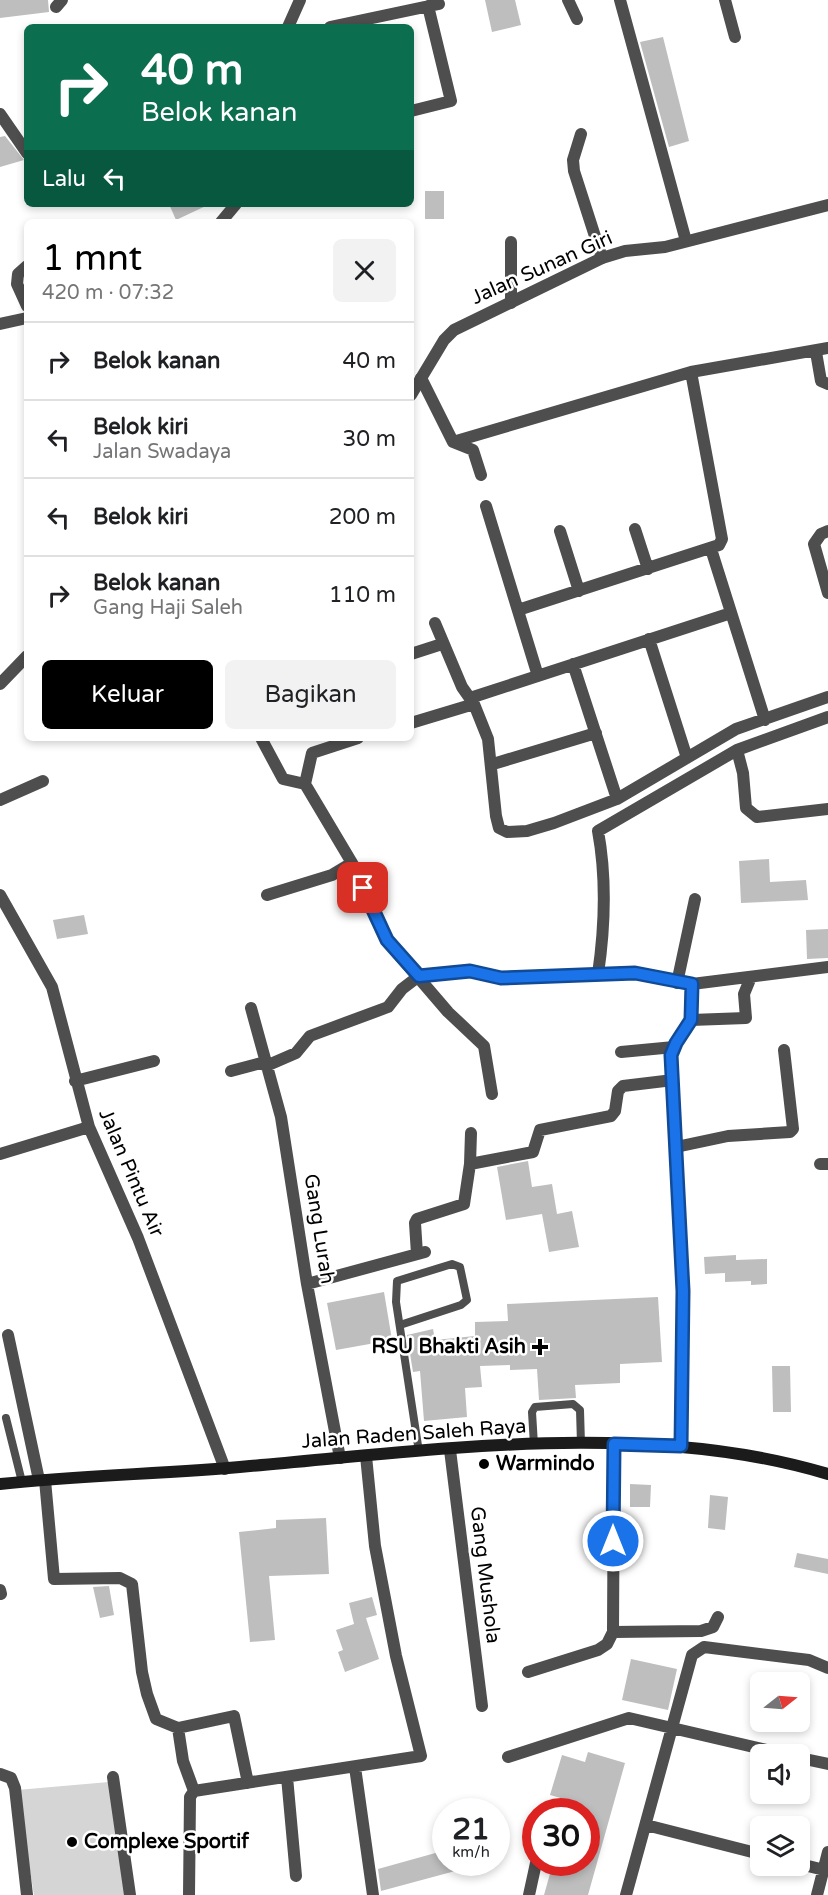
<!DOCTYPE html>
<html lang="id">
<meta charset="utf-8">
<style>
:root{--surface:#fff;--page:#f2f2f2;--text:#202124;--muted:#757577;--line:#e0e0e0;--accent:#000}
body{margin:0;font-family:"Varela Round",sans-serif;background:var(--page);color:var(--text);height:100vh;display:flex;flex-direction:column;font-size:22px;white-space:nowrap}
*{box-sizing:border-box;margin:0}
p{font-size:20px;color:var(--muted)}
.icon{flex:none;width:33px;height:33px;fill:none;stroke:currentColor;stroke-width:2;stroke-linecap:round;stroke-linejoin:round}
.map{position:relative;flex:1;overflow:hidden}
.side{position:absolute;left:24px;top:219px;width:390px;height:522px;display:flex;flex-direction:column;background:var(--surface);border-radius:9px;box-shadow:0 3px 9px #0003}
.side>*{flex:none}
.top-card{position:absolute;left:24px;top:24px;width:390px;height:183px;border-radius:9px;box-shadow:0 3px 9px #0003;background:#0b6e4f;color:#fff;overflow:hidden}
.needle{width:39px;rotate:73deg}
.tools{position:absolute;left:750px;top:1672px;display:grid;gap:12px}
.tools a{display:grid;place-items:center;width:60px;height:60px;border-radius:9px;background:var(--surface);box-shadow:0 3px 9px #0003;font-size:30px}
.speed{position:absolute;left:432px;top:1798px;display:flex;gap:12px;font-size:30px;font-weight:700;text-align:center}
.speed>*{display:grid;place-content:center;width:78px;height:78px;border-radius:50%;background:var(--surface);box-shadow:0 3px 9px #0003;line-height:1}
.speed small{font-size:15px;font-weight:400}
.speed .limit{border:9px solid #d22;background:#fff;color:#111}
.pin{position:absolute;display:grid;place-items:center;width:51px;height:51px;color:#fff;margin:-26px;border-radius:12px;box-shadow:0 3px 9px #0006}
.me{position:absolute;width:66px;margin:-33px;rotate:0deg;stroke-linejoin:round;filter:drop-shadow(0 0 4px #0008)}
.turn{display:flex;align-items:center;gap:21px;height:126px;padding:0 18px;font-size:27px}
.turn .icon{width:78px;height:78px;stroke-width:2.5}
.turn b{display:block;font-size:42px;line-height:51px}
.then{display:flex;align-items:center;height:57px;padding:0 18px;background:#0003;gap:12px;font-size:22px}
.round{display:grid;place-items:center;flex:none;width:63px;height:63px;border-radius:9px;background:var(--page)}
.headline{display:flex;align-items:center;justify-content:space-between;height:102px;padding:0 18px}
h1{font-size:36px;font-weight:600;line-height:45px;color:var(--accent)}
.primary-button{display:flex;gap:12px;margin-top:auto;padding:12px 18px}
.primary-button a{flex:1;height:69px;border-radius:9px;background:var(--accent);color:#fff;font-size:24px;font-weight:600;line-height:69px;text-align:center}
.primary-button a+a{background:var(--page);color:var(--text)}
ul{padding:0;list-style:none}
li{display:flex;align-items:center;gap:18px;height:78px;padding:0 18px;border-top:2px solid var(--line)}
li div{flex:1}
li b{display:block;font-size:22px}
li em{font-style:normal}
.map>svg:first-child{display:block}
.green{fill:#d5d5d5}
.building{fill:#bebebe}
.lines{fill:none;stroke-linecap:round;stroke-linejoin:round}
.service{stroke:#4e4e4e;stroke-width:8}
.pedestrian{stroke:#4e4e4e;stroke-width:12}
.minor{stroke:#4e4e4e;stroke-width:12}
.tertiary{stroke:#4e4e4e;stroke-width:12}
.secondary{stroke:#1b1b1b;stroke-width:12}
.route-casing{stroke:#114b97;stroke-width:15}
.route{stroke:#1a73e8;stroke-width:10}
.poi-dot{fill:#000;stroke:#fff;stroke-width:2}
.labels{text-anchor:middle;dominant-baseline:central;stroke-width:5;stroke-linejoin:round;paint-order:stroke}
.street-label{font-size:20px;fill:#000;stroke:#fff}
.poi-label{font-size:20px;font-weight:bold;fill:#000;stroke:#fff;text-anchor:start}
</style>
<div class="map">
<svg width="828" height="1895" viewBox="0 0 828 1895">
<rect width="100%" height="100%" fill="#fff"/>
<path class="green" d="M109 1782 128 1895H34L17 1790Z"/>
<path class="building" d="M0 0H48L49 12 0 18Z
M485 0H515L521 25 492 32Z
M663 37 689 141 669 147 640 42Z
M5 136 24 160 0 167V137Z
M425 191H444V219H425Z
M169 204H210L176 220Z
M769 859 770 882 806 880 808 900 741 903 739 861Z
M84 915 88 934 57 939 53 920Z
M828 929V958L807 959 806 930Z
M528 1161 532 1187 552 1184 557 1214 572 1211 579 1247 549 1252 542 1214 506 1220 497 1167Z
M736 1255V1260L767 1259V1284L751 1285V1281L725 1282V1273L705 1274 704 1257Z
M384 1292 392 1340 336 1350 327 1303Z
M658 1297 662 1362 620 1364V1383L575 1385 576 1398 539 1400 537 1369 510 1370V1365L480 1366 482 1387 465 1388 467 1417 424 1421 420 1371 413 1372 407 1335 433 1329 435 1340 475 1336V1322L508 1321 507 1304Z
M772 1366H790L791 1412H773Z
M630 1484 651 1485 650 1507H630Z
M710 1495 728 1497 725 1530 708 1528Z
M326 1518 329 1574 269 1576 275 1640 250 1642 239 1532 276 1528V1520Z
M797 1553 828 1559V1574L794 1567Z
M109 1586 114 1615 100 1618 93 1587Z
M372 1597 377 1615 366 1618 379 1659 345 1672 338 1652 343 1650 336 1630 354 1624 349 1603Z
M631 1659 677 1669 668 1710 622 1700Z
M588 1752 625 1763 588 1895H544L553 1863H586V1812H568L571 1801 550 1795 562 1755 585 1762Z
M439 1852 440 1856 446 1855V1863H469L470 1867 381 1891 378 1869Z"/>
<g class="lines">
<path class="service" d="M400 1325 461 1305 467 1300 460 1267 452 1264 397 1281 396 1302 419 1452
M6 1418 22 1482
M534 1445 532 1412 535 1407 573 1404 580 1410 581 1444"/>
<path class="pedestrian" d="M113 1777 130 1895"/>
<path class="minor" d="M568 0 577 19
M620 0 686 241
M725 0 735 37
M56 7 62 0
M288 27 300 0
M330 27 439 4
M411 111 451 101 428 6
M0 114 27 153
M581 134 573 160 574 171 602 258
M221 222 236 204
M27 266 18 274 17 284 27 306
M511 303V242
M0 324 27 318
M816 352 821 381 828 384
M691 372 828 348
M421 378 453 442 473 450 481 475
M453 442 691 372 722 539 719 545 518 610
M486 506 538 676
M635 529 648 569
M560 531 579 591
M828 531 821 534 814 544 828 593
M711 549 765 720
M435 623 462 687 474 704 488 739 496 816 499 828 507 832 527 831 554 823 617 799 736 729 828 697
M649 639 687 758
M411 654 442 644
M573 664 617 799
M470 698 731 613
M828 717 737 750 743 773 746 808 757 817 828 809
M411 723 474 704
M261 738 283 779 305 784 355 868 387 941 448 1012 484 1046 492 1094
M493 764 596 733
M305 784 312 753 358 738
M0 800 43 781
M0 895 52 987 89 1127 138 1238 225 1469
M267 895 332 875 352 863
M598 974C605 926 607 880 598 831L737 750
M677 983 695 899
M251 1008 281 1117 307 1284 340 1458
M691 1020 746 1018 744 994 751 977
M621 1052 674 1047
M266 1066 296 1053 310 1036 388 1007 402 989 419 976 470 971 501 978 635 973 692 984 828 967
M231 1071 265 1062
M75 1081 154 1061
M676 1147 728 1136 790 1132 793 1129 784 1050
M0 1154 89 1127
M470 1164 471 1133
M820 1164H828
M417 1254 415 1223 417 1219 464 1204 470 1164 533 1152 540 1130 611 1116 615 1111 618 1091 623 1086 673 1080
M307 1284 425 1252
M8 1335 39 1480
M614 1444 613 1632 701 1631 713 1627 718 1617
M681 1447 683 1291 671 1055 676 1043 691 1020 692 984
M450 1450 482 1706
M45 1480 54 1579 120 1578 132 1584 142 1672 147 1694 156 1719 178 1728 183 1761 194 1791
M0 1590 1 1594
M528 1672 598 1650 607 1644 613 1632
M178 1728 234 1716 248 1783
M508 1757 629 1718 788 1755
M800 1758 828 1764
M355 1767 373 1895
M0 1774 11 1778 15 1788 27 1895
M287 1777 296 1876
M194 1791 421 1756 396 1656 375 1546 366 1456
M646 1825 760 1854
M800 1864 828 1871
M189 1895 190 1797 194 1791
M529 1895 536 1863
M626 1895 692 1655 704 1647 809 1660 828 1668
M817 1895 828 1852"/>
<path class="tertiary" d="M411 395 444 340 454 330 602 258 625 251 665 247 828 205
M0 684 27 656"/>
<path class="secondary" d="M0 1484C83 1475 166 1474 250 1466 437 1450 645 1419 828 1474"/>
</g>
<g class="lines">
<defs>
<path id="route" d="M363 888 387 940 419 976 470 971 501 978 635 973 692 984 691 1020 676 1043 671 1055 683 1291 681 1446 614 1444 613 1541"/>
</defs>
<use href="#route" class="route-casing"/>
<use href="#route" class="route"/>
</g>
<g class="poi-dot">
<path d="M537 1338h6v6h6v6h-6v6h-6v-6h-6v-6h6z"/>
<circle cx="484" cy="1464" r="6"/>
<circle cx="72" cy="1842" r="6"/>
</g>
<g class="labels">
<g class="street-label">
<text transform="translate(542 268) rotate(-24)">Jalan Sunan Giri</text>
<text transform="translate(131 1173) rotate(67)">Jalan Pintu Air</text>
<text transform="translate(319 1229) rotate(81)">Gang Lurah</text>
<text transform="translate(414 1434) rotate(-4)">Jalan Raden Saleh Raya</text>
<text transform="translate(485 1575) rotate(83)">Gang Mushola</text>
</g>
<g class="poi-label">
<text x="526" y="1347" text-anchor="end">RSU Bhakti Asih</text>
<text x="496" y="1464">Warmindo</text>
<text x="84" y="1842">Complexe Sportif</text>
</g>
</g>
</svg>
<div class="tools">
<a><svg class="needle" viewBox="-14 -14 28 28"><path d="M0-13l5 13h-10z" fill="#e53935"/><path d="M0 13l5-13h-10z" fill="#757577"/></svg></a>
<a><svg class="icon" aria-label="sound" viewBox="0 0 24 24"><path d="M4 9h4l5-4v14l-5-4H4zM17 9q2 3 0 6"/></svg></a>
<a><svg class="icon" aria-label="layers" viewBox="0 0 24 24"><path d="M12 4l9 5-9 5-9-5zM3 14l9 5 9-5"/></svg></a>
</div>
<div class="speed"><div>21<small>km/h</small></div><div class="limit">30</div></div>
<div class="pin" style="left:363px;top:888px;background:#d93025"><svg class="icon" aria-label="arrive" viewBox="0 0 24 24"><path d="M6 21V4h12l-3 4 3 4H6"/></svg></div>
<svg class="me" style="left:613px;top:1541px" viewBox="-20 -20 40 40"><circle r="17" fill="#1a73e8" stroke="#fff" stroke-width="3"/><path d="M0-11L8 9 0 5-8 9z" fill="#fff"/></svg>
<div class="top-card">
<div class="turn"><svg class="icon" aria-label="right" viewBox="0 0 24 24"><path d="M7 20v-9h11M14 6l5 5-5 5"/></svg><div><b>40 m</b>Belok kanan</div></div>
<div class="then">Lalu<svg class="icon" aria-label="left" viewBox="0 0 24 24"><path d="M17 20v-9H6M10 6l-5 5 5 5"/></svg></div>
</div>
<section class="side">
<div class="headline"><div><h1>1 mnt</h1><p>420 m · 07:32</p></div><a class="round"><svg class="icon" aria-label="close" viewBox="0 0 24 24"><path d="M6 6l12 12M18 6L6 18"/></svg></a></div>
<ul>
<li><svg class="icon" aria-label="right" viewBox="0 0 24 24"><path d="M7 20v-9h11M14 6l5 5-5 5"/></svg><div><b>Belok kanan</b></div><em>40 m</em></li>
<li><svg class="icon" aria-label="left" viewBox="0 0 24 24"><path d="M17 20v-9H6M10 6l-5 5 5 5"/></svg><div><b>Belok kiri</b><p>Jalan Swadaya</p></div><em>30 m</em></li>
<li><svg class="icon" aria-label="left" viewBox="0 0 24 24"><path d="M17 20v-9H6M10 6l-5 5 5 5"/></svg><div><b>Belok kiri</b></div><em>200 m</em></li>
<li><svg class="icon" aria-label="right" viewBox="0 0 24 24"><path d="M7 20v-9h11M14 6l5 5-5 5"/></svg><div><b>Belok kanan</b><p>Gang Haji Saleh</p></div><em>110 m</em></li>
</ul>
<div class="primary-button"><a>Keluar</a><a>Bagikan</a></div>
</section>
</div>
